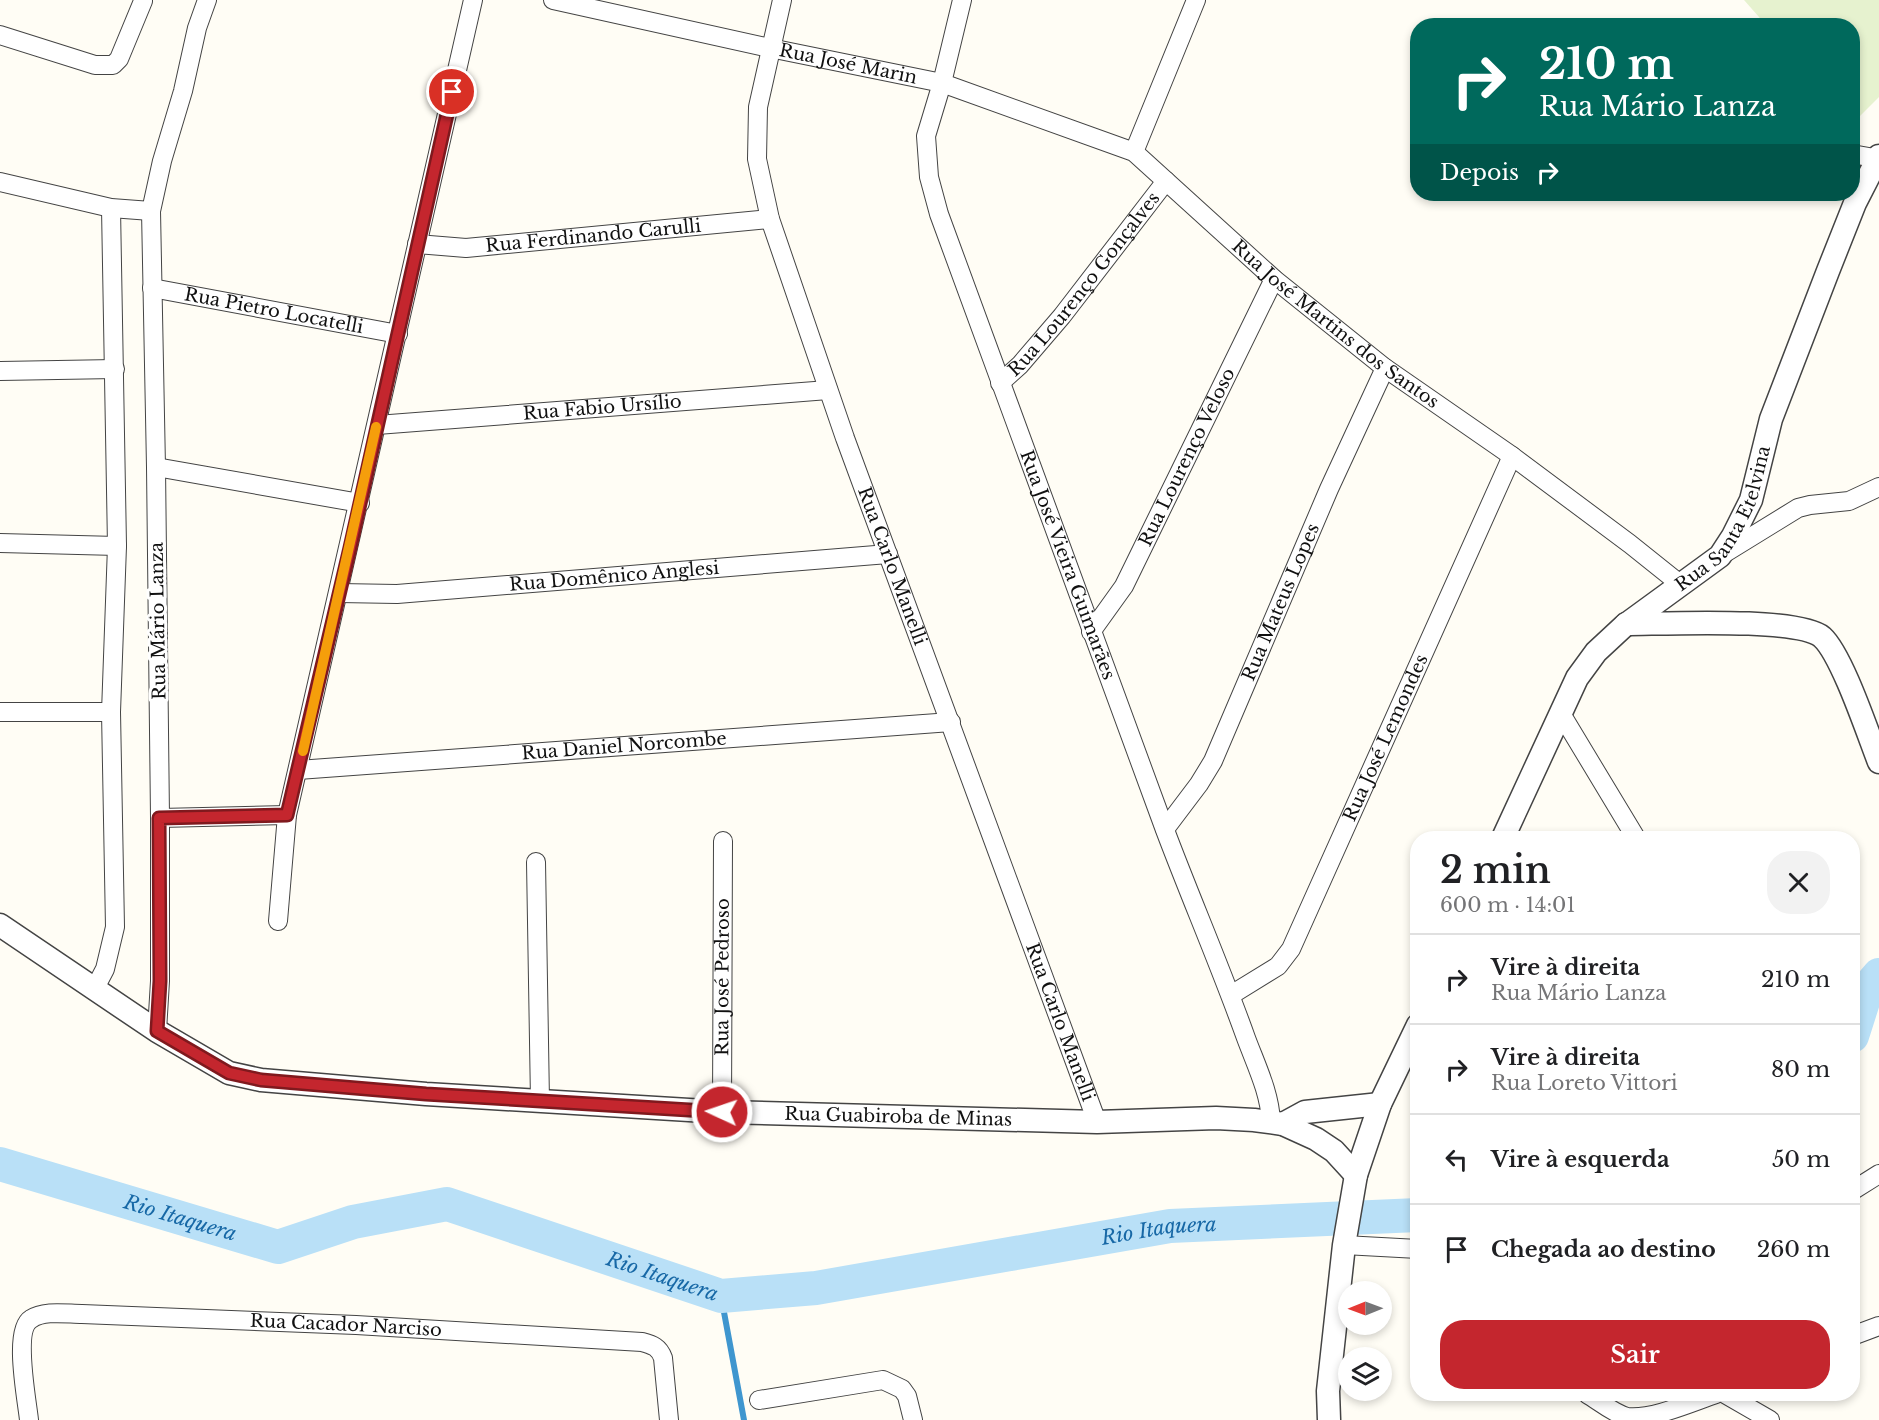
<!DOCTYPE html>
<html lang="pt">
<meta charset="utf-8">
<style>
:root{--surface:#fff;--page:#f2f2f2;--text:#202124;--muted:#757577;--line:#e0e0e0;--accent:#c4262e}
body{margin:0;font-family:"Libre Baskerville",serif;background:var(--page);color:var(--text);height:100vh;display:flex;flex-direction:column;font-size:22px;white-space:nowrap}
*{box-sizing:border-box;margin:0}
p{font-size:20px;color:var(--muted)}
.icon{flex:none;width:33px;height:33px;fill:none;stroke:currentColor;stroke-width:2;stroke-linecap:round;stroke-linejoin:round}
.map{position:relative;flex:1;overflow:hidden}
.drawer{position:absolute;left:1410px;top:831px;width:450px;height:570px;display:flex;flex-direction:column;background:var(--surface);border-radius:24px;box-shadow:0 3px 9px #0003}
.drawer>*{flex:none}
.top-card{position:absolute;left:1410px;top:18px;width:450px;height:183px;border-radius:24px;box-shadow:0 3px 9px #0003;background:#00695c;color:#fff;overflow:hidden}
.needle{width:39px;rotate:269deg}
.buttons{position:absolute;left:1338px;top:1281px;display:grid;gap:12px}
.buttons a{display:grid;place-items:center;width:54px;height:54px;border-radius:50%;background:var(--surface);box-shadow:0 3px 9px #0003;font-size:30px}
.pin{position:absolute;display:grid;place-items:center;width:51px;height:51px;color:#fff;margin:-26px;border:3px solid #fff;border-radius:50%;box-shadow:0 2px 6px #0007}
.me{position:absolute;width:66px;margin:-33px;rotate:273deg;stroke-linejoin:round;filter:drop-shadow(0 0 4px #0008)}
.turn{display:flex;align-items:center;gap:21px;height:126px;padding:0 30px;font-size:27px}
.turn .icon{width:78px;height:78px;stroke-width:2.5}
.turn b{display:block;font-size:42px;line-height:51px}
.then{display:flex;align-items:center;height:57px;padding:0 30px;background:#0003;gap:12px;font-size:22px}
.round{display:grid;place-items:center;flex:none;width:63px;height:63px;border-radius:24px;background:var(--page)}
.overview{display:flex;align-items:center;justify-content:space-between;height:102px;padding:0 30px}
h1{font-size:36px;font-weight:600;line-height:45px}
.action{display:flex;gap:12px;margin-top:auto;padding:12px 30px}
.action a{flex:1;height:69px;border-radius:24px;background:var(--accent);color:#fff;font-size:24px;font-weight:600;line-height:69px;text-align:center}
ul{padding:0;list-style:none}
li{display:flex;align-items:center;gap:18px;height:90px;padding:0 30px;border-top:2px solid var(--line)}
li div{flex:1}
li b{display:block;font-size:22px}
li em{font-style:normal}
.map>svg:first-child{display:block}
.pitch{fill:#e6f2cf}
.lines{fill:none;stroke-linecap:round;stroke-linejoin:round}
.stream{stroke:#3f96cf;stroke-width:6}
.river{stroke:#b9e0f7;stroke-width:34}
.minor-casing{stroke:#444;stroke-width:20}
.tertiary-casing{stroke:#444;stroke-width:25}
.minor{stroke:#fff;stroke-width:18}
.tertiary{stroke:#fff;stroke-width:22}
.route-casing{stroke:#7f191e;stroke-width:15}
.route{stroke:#c4262e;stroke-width:10}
.slow{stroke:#f59e0b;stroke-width:10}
.labels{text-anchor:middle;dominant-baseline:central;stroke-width:6;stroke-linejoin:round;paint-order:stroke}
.street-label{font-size:18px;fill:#111;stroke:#fff}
.water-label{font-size:20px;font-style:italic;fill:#1768a6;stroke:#fff}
</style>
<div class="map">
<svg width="1879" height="1420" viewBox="0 0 1879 1420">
<rect width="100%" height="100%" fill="#fffdf5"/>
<path class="pitch" d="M1744 0H1879V97L1853 123 1852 26 1766 25Z"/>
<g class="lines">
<path class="stream" d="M721 1296 744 1420"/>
<g class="river">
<path d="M1852 1036 1867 989 1879 975"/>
<path id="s1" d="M0 1164 278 1247 353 1222 447 1204 721 1296 816 1288 1170 1226 1418 1215"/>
</g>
<defs>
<g id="minor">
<path id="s2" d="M553 0 770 48 942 83 1134 152 1274 279 1385 368 1512 456 1630 544 1680 584"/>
<path id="s3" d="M782 0 758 107 757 159 770 219 845 438 1097 1122"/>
<path id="s4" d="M962 0 942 83 926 136 929 177 939 214C1013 419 1090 624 1165 830 1191 899 1221 968 1246 1038 1256 1065 1270 1093 1271 1122"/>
<path d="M0 35 95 65H113L119 59 143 1"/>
<path d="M1134 152 1196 0"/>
<path d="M1852 154 1879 159"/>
<path d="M0 182 111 208 151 211"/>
<path id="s5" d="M417 244 466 248 770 219"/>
<path id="s6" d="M152 288 398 334"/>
<path d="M0 371 115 369"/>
<path id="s7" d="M1000 383 1020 365 1062 316 1166 181"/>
<path id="s8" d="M377 425 828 390"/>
<path d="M156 467 360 503"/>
<path d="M0 543 117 546"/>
<path d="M1720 556 1798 508 1810 505 1849 501 1879 487"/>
<path id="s9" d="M339 593 397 594 888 554"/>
<path id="s10" d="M1091 632 1124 586 1274 279"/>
<path d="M0 712H111"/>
<path d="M1560 712 1636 838"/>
<path id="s11" d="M298 770 951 722"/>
<path d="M160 818 287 815"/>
<path id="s12" d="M1165 829 1199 784 1213 761 1329 489 1385 368"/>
<path d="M536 862 540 1101"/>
<path d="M278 921 287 815 473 0"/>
<path d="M94 990 105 969 115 927 111 712 117 546 111 208"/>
<path id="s13" d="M1231 995 1278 966 1291 949 1512 456"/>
<path d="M157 1031 160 981V818L156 467 151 211 162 161 183 91 197 28 207 0"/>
<path id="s14" d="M722 1112 723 841"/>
<path d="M1852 1191 1879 1174"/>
<path d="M1344 1245 1418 1249"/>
<path d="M1852 1336 1879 1326"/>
<path d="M1587 1394C1599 1401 1613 1413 1627 1417 1652 1420 1692 1402 1716 1394"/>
<path d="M1725 1394 1770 1420"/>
<path d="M759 1400 883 1380 902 1389 907 1396 913 1420"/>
<path id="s15" d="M29 1420C27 1400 13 1330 31 1319 44 1310 67 1314 82 1314L356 1325 642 1342C653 1345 659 1347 663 1358L669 1420"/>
</g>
<g id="tertiary">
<path d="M1626 624C1663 624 1797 617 1822 637 1842 655 1868 734 1879 762"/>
<path id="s16" d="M1503 838 1577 678 1596 652 1624 626 1720 556 1733 536 1751 500 1771 419 1828 271 1855 203 1879 156"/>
<path id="s17" d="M0 925 157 1031 229 1073 261 1080 426 1094 722 1112 1097 1122 1216 1118 1254 1120 1283 1124 1316 1139 1334 1151 1356 1175"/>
<path d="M1283 1124 1305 1112 1380 1104"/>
<path d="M1329 1420 1328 1391 1344 1245 1356 1175 1380 1104 1418 1025"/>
</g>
</defs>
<use href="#minor" class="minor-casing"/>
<use href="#tertiary" class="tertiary-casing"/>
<use href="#minor" class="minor"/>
<use href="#tertiary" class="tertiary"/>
</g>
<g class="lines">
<defs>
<path id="route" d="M452 92 350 548 287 815 159 818 160 981 157 1031 229 1073 261 1080 426 1094 722 1112"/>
</defs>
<use href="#route" class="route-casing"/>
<use href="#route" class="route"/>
<path class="slow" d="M303 751 376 427"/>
</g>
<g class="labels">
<g class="street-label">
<text stroke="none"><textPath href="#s2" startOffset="302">Rua José Marin</textPath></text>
<text stroke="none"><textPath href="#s5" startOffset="177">Rua Ferdinando Carulli</textPath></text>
<text stroke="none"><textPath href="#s7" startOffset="130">Rua Lourenço Gonçalves</textPath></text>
<text stroke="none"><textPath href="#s6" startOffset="124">Rua Pietro Locatelli</textPath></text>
<text stroke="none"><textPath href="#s2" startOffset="867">Rua José Martins dos Santos</textPath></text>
<text stroke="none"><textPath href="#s8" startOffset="226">Rua Fabio Ursílio</textPath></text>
<text stroke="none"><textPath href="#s10" startOffset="200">Rua Lourenço Veloso</textPath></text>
<text stroke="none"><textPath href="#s16" startOffset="399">Rua Santa Etelvina</textPath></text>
<text stroke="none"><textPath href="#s4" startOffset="594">Rua José Vieira Guimarães</textPath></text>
<text stroke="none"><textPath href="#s3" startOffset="591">Rua Carlo Manelli</textPath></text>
<text stroke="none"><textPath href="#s9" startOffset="276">Rua Domênico Anglesi</textPath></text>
<text stroke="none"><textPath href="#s12" startOffset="256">Rua Mateus Lopes</textPath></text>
<text transform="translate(158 621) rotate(-91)">Rua Mário Lanza</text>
<text stroke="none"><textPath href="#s13" startOffset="308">Rua José Lemondes</textPath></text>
<text stroke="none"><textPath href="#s11" startOffset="327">Rua Daniel Norcombe</textPath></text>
<text stroke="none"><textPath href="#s14" startOffset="135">Rua José Pedroso</textPath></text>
<text stroke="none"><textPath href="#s3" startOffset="1077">Rua Carlo Manelli</textPath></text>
<text stroke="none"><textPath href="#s17" startOffset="944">Rua Guabiroba de Minas</textPath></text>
<text stroke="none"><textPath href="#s15" startOffset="420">Rua Cacador Narciso</textPath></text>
</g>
<g class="water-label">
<text stroke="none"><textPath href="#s1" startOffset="188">Rio Itaquera</textPath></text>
<text stroke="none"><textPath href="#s1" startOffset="1197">Rio Itaquera</textPath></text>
<text stroke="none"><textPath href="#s1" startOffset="692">Rio Itaquera</textPath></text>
</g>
</g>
</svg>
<div class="buttons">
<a><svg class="needle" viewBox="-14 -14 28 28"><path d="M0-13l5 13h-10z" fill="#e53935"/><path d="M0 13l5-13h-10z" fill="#757577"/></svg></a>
<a><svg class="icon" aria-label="layers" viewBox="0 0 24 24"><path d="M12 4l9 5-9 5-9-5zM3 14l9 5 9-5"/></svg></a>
</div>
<div class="pin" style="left:452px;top:92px;background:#d93025"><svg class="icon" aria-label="arrive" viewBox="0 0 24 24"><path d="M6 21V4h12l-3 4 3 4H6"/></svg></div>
<svg class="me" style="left:722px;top:1112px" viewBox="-20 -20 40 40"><circle r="17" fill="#c4262e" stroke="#fff" stroke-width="3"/><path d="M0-11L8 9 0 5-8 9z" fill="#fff"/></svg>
<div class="top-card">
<div class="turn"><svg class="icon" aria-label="right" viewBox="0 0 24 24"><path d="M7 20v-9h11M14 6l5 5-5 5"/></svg><div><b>210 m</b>Rua Mário Lanza</div></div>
<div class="then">Depois<svg class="icon" aria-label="right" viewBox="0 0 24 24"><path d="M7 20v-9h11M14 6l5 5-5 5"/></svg></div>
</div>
<section class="drawer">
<div class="overview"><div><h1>2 min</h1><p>600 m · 14:01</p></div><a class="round"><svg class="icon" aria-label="close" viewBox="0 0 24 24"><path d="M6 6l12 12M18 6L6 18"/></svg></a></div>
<ul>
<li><svg class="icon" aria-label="right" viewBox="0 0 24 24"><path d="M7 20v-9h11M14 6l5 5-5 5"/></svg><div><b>Vire à direita</b><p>Rua Mário Lanza</p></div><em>210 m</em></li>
<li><svg class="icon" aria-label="right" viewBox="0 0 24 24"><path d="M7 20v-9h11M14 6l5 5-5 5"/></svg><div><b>Vire à direita</b><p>Rua Loreto Vittori</p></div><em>80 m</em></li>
<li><svg class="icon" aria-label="left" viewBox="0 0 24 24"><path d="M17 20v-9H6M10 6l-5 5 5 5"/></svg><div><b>Vire à esquerda</b></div><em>50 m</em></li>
<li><svg class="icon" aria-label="arrive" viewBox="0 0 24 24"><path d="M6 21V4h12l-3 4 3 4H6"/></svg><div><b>Chegada ao destino</b></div><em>260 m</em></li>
</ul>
<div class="action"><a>Sair</a></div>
</section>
</div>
